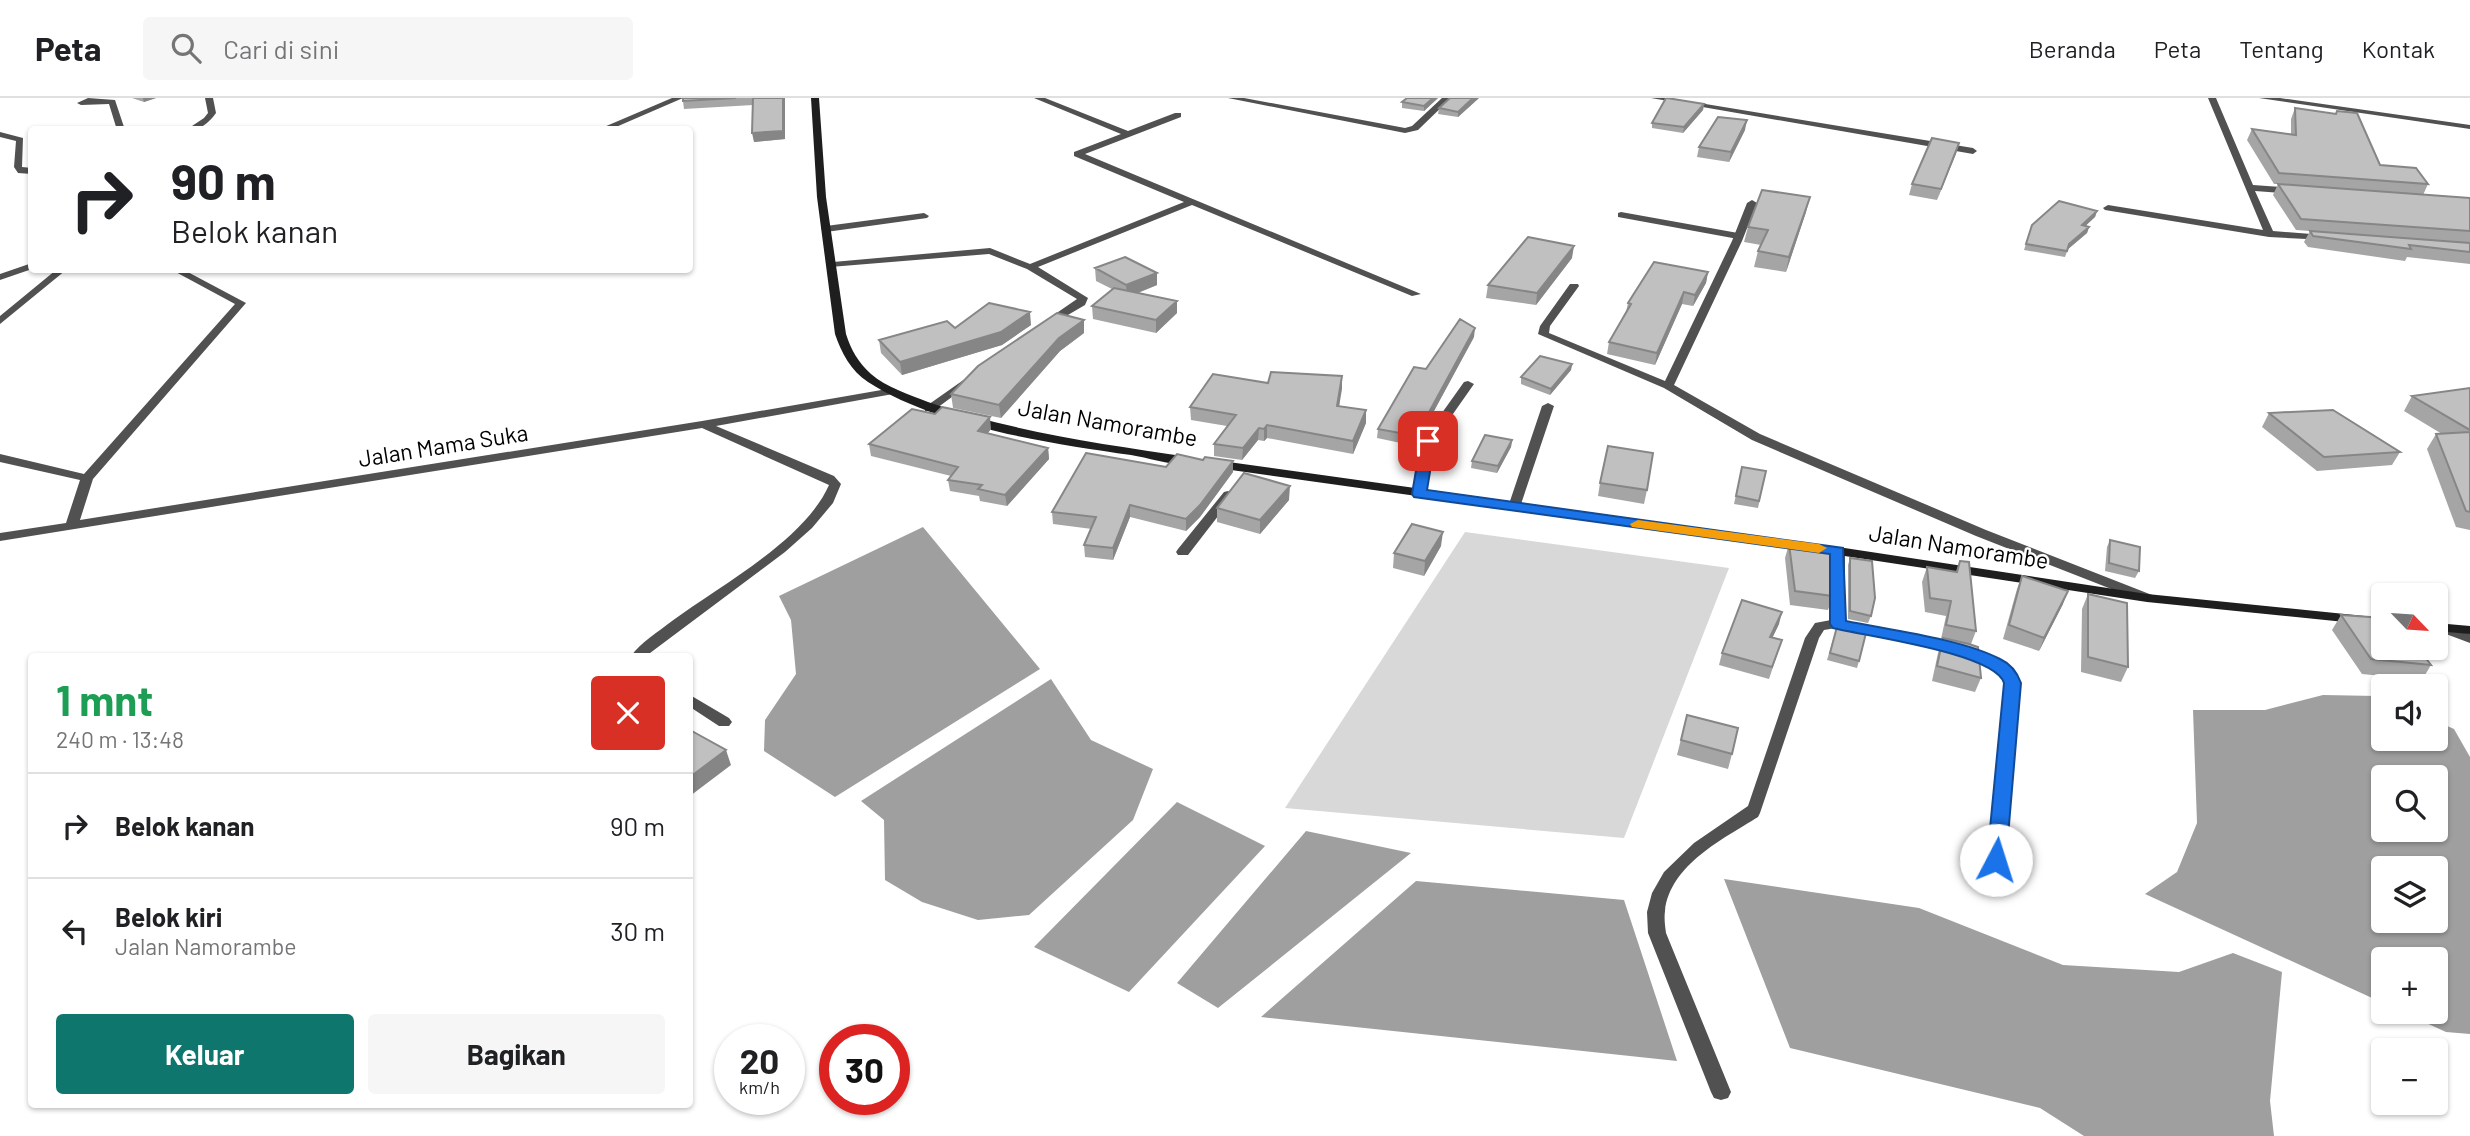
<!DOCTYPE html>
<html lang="id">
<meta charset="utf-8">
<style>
:root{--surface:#fff;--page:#f6f6f6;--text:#202124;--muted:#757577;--line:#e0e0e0;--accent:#0f766e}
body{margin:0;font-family:Barlow,sans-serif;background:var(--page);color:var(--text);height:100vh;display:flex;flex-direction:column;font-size:26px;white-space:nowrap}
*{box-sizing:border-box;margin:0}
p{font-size:23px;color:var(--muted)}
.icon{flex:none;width:38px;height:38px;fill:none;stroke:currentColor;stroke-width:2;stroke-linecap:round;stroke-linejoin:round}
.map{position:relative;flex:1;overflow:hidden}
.drawer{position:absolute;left:28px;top:555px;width:665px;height:455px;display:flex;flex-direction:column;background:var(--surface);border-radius:7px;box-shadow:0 2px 5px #0004}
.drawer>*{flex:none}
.guide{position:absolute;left:28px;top:28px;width:665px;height:147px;border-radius:7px;box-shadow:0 2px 5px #0004;background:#fff;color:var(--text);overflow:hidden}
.needle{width:46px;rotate:115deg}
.tools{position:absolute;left:2371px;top:485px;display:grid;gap:14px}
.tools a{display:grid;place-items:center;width:77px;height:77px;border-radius:7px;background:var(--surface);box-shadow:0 2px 5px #0004;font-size:35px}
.speed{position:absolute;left:714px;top:926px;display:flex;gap:14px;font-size:35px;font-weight:700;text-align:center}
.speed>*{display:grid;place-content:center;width:91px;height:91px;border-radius:50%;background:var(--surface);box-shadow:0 2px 5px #0004;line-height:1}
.speed small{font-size:18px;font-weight:400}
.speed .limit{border:10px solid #d22;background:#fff;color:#111}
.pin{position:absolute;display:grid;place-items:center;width:60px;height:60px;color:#fff;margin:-30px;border-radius:14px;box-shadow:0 4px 10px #0006}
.me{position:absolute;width:77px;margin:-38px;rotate:5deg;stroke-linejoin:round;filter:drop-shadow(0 0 5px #0008)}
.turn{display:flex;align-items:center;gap:24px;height:147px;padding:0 28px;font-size:32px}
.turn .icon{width:91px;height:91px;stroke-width:2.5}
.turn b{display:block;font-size:49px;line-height:60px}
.round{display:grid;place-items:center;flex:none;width:74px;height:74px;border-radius:7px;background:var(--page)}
.headline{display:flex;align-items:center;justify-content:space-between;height:119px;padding:0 28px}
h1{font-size:42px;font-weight:700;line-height:52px;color:#1e9e55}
.action{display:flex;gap:14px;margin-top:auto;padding:14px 28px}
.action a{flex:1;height:80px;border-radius:7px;background:var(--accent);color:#fff;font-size:28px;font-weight:700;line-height:80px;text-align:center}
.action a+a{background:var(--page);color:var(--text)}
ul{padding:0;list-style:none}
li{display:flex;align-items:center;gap:21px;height:105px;padding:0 28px;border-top:2px solid var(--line)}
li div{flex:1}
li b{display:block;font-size:26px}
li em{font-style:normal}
header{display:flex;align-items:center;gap:42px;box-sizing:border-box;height:98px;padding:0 35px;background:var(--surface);border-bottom:2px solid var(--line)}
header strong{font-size:33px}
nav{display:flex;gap:38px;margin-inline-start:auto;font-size:24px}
.search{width:490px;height:63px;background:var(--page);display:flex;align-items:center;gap:18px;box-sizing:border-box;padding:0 24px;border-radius:7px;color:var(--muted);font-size:26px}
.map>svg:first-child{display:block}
.green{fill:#d8d8d8}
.water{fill:#9f9f9f;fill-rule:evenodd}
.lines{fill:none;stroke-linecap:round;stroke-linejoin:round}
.service{fill:#515151;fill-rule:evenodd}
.minor{fill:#515151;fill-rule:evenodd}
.secondary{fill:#1e1e1e;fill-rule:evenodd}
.wall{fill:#a5a5a5}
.shaded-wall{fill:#868686}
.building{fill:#c0c0c0;stroke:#868686;stroke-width:2}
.route{fill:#1a73e8;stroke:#114b97;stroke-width:2}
.slow{fill:#f59e0b}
.labels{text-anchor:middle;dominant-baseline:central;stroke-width:5;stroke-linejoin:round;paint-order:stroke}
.street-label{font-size:23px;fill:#000;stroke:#fff}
</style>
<header>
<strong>Peta</strong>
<div class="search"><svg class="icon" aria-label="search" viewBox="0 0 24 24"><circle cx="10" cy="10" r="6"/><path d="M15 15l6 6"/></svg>Cari di sini</div>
<nav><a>Beranda</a><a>Peta</a><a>Tentang</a><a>Kontak</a></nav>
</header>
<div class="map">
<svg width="2470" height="1038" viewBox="0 0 2470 1038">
<rect width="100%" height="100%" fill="#fff"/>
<path class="green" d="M1465 434 1729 470 1624 740 1285 710Z"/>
<path class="water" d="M923 429 1040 571 835 699 764 653 765 622 796 576 791 522 779 498Z
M1051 581 1091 642 1153 671 1133 722 1029 817 978 822 922 804 885 782 884 722 861 703Z
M2323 597 2377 598 2383 601 2384 640H2436V623L2454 631 2470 659V936L2446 934 2402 914H2436V861H2384L2383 905 2145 796 2177 774 2197 725 2193 612H2265ZM2384 679H2436V732H2384ZM2436 770V822H2384V770Z
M1177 704 1265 748 1129 894 1034 849Z
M1306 733 1411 755 1218 910 1177 885Z
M1724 781 1919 810 2063 867 2179 874 2233 855 2282 874 2270 1003 2274 1038H2084L2040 1010 1790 950Z
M1416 783 1624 802 1677 963 1261 919Z"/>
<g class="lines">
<path class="service" d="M1621 114 1738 135 1743 138 1738 141 1618 119V115Z
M1228 393 1232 394 1234 397 1232 400 1188 457H1178L1176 454 1178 451 1224 394Z"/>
<path class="minor" d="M88 0 115 2 125 32H117L109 6 81 7 77 5Z
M205 0H213L216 15C208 26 200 32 186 32L204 20 208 15Z
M672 0H683L609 32H597Z
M1034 0H1045L1128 33 1175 15H1181V19L1085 56 1421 196 1412 198 1192 107 1038 169 1088 200 1085 207 1049 228 1045 227V223L1077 201 1027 171 989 156 830 169 828 167 833 164 990 150 1030 166 1184 104 1074 58V54L1121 36Z
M1228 0H1244L1405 30 1412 28 1442 0H1451L1418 32 1405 35Z
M1651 0H1669L1973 50 1977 53 1973 56Z
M2208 0H2216L2253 87 2294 90 2298 93 2294 96 2255 93 2273 133 2324 137 2327 138V142L2269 139 2105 112 2103 110 2108 107 2263 132Z
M2259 0H2280L2470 27V31Z
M0 34 23 40 22 69 32 70V76L18 75 14 69 16 43 0 39Z
M1752 102 1757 105 1742 143 1674 287 1760 336 1986 432 2152 497 2154 500 2152 503H2142L1976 438 1752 342 1664 290 1538 236 1540 228 1570 186H1578L1579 188 1550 228 1549 235 1665 283 1732 143 1747 105Z
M924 115 929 118 927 120 826 134 821 131 826 128Z
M32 165V171L0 182V176Z
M56 172H66L0 226V218Z
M172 172H184L246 205 93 381 80 422 702 323 893 290 899 293 893 296 716 328 834 378 841 386 833 405 812 430 785 454 646 558H631C641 544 658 534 672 523 720 488 805 442 829 387L702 330 0 443V435L66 425 80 382 0 364V356L84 376 235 206Z
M972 276 978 279 976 281 933 313H925V309Z
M1468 283 1474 286 1434 343 1425 396 1423 399H1415L1413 396 1422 343 1464 284Z
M1548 305 1554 308 1520 409 1514 413 1510 412 1508 409 1542 308Z
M1838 449 1845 453V526L1904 534 1969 549 2003 564 2013 573 2019 585 2004 762 2002 766 1996 768 1990 766 1988 762 2005 585C1991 551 1883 540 1849 533L1842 529 1824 532 1819 540 1760 715 1758 719C1723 741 1670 767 1665 813 1664 820 1665 828 1666 835L1731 994 1728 1000 1721 1002 1714 1000 1711 994 1648 835 1647 814 1652 795 1664 774 1694 745 1748 708 1805 540 1815 525 1831 522V453Z
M2443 526 2470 536V545L2438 533 2436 530 2438 527Z
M690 597 729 620 732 624 729 628H719L690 609Z"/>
<path class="secondary" d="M811 0H819L826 99 846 236C851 252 858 264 871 276 886 289 910 297 928 304 1013 334 1102 346 1190 359L1194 360 1196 363 1194 366C1175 369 1150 360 1131 357 1048 345 938 329 868 284 851 273 841 254 835 236L817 99Z
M1214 362 1838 449 2147 496 2384 520V528L2147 504 1838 457 1210 369 1208 366 1210 363Z
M2436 525 2470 528V536L2436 533Z"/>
</g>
<path class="wall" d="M132 0H156L144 4Z
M683 0H785V41L754 44 753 7 684 11 683 3Z
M1438 0 1424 13 1402 10V4Z
M1479 0 1458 19 1438 16 1439 10Z
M1704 6 1703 12 1683 35 1652 30V25Z
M2295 10 2380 67 2428 86 2423 97 2470 100V166L2407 159 2405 163 2308 149 2304 144 2310 133 2296 132 2273 97 2278 86H2274L2247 42 2252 31 2291 36V21Z
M1745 32 1729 64 1697 59 1699 49Z
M1959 45 1937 102 1909 97 1912 86Z
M2097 113 2095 119 2085 128 2089 129 2087 135 2068 151 2065 159 2024 152 2032 127Z
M1806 114 1786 174 1754 169 1758 153 1761 147 1744 144 1748 129Z
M1572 160 1536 207 1486 200 1488 187Z
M1095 170 1157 187 1138 195 1177 215 1156 235 1093 221 1092 208 1112 191 1096 183Z
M1708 174 1706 185 1693 208 1682 206 1655 267 1607 256 1609 244 1626 214 1628 205Z
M1031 227 1002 247 902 277 881 255 879 242 955 230Z
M1084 235 1060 253 1001 320 953 310 951 296Z
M1474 239 1415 348 1377 340 1378 331Z
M1572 266 1571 272 1550 297 1521 286V279Z
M1342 278 1339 308 1366 325 1353 356 1267 340 1264 343 1258 342 1242 362 1214 358V346L1227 328 1191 322 1190 309 1268 285Z
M2470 290V432L2456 429 2427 351 2436 336H2442L2404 313 2412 298Z
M2269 315 2400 354 2392 367 2317 373 2262 329Z
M991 331 988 335 1048 350 1049 361 1007 408 980 403 979 398 950 393 948 382 951 378 871 358 869 346Z
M1512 342 1511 349 1497 375 1471 370 1472 363Z
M1203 362 1233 363V374L1200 419 1186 433 1130 419 1113 462 1085 459 1084 447 1092 431 1053 426 1052 414 1166 369Z
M1742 369 1766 373 1758 410 1734 406Z
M1600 385 1647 392 1644 406 1598 398Z
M1289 402 1260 436 1217 424V410Z
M2110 442 2139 473 2135 480 2105 473 2107 449Z
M1789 446 1833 498 1828 512 1790 507 1785 460Z
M1441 448 1424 478 1393 470 1394 455Z
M1850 460 1871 518 1868 525 1848 521V467Z
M1960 463 1976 533 1971 546 1981 580 1975 594 1932 583 1938 555 1943 542 1941 541 1946 518 1925 514 1922 484 1927 469 1956 474Z
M2022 478 2063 506 2039 553 2003 541 2017 491Z
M2088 496 2128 569 2121 584 2081 574 2082 511Z
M2341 517 2431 567 2422 582 2362 576 2332 532Z
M1838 525 1859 563 1857 570 1827 562Z
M1779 526 1772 540 1778 554 1769 581 1719 567 1722 555Z
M1687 617 1732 656 1728 671 1677 657Z"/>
<path class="shaded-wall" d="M143 0H156L144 4Z
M783 0H785V41L754 44 752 35Z
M1433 0H1438L1424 13V8Z
M1473 0H1479L1458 19V14Z
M1704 6 1703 12 1683 35 1684 29Z
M1747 22 1745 32 1729 64 1731 54Z
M1959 45 1956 56 1937 102 1941 91Z
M1810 99 1806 114 1786 174 1789 159Z
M2097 113 2095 119 2080 133 2082 127Z
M2089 129 2087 135 2067 152 2069 146Z
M1574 148 1572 160 1536 207 1537 195Z
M1708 174 1706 185 1693 208 1695 197Z
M1157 175V187L1127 199 1126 187Z
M1684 194 1682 206 1655 267 1657 255Z
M1177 203V215L1156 235V222Z
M1030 214 1031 227 1002 247 902 277 900 264Z
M1084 222V235L1060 253 1001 320 999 307 1059 240Z
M1475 230 1474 239 1415 348 1416 338Z
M1572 266 1571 272 1550 297 1551 291Z
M1342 278V291L1337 321V308Z
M1366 312V325L1353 356V343Z
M990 319 991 331 980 344 978 333Z
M1267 327V340L1264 343V331Z
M1259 330 1258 342 1242 362 1243 350Z
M1512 342 1511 349 1497 375 1498 368Z
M1048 350 1049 361 1007 408 1005 397Z
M1233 363V374L1200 419 1186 433V421Z
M1290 388 1289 402 1260 436V422Z
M1130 407V419L1113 462V450Z
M1443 434 1441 448 1424 478 1425 463Z
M2068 493 2063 506 2039 553 2044 540Z
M1782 514 1779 526 1767 551 1770 539Z
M726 652 731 667 690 698V679Z"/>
<path class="building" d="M683 0H736L683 3Z
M753 0H783V33L752 35Z
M1407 0H1433L1424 8 1402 4Z
M1450 0H1473L1458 14 1439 10Z
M1666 0H1667L1704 6 1684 29 1652 25Z
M2295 10 2336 16 2337 13 2357 15 2380 67 2416 70 2428 86 2279 75 2252 31 2296 37Z
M1718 19 1747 22 1731 54 1699 49Z
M1932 40 1959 45 1941 91 1912 86Z
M2278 86 2470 100V133L2301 121Z
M1762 92 1810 99 1789 159 1758 153 1768 132 1748 129Z
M2059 103 2097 113 2082 127 2089 129 2069 146 2067 153 2026 146 2032 127Z
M2310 133 2470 145V154L2409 147 2411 151 2313 138Z
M1528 139 1574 148 1537 195 1488 187Z
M1125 159 1157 175 1126 187 1095 170Z
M1654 164 1708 174 1695 197 1684 194 1657 255 1609 244 1631 206 1628 205Z
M1114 190 1177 203 1156 222 1092 208Z
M989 205 1030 214 1001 234 900 264 879 242 947 223 955 230Z
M1057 215 1084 222 1059 240 999 307 951 296 978 268Z
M1460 221 1475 230 1416 338 1378 331 1414 269 1426 271Z
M1540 258 1572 266 1551 291 1521 279Z
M1271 274 1342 278 1337 308 1366 312 1353 343 1267 327 1264 331 1259 330 1243 350 1214 346 1236 317 1190 309 1213 276 1268 285Z
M2470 290V332L2412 298Z
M942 309 990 319 978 333 1048 350 1005 397 978 391 982 387 948 382 958 369 869 346 912 311 935 316Z
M2333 312 2400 354 2324 359 2269 315Z
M2470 334V414L2466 413 2436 336Z
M1485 337 1512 342 1498 368 1472 363Z
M1608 348 1653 355 1647 392 1600 385Z
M1086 355 1166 369 1177 356 1203 362 1205 359 1233 363 1200 407 1186 421 1130 407 1113 450 1084 447 1096 419 1052 414Z
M1742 369 1766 373 1759 403 1736 398Z
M1244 375 1290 388 1260 422 1217 410Z
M1412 426 1443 434 1425 463 1394 455Z
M2110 442 2140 449 2139 473 2109 465Z
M1789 446 1833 451V498L1795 493Z
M1850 460 1872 463 1875 500 1871 518 1850 513Z
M1960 463 1969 464 1976 533 1946 527 1951 503 1930 500 1927 469 1957 474Z
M2022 478 2068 493 2044 540 2009 527Z
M2088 496 2127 505 2128 569 2088 559Z
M1742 502 1782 514 1770 539 1782 542 1772 569 1722 555Z
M2341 517 2384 520V550H2418L2431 567 2371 561Z
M1838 525 1867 531 1859 563 1830 555Z
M1943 540 1969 546 1978 549 1981 580 1937 568Z
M1687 617 1738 630 1732 656 1681 642Z
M690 632 726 652 690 679Z"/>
<path class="route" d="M1428 339 1435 343 1427 392 1843 450 1846 523C1890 532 1962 541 2000 561 2011 566 2017 574 2021 585L2006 762 2003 767H1990L1987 762 2004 585C1995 555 1865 538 1833 530L1830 526V456L1414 399 1412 396 1421 343Z"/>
<path class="slow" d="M1638 422 1819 446 1827 450 1819 455 1632 429 1630 426Z"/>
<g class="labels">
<g class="street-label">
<text transform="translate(1108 324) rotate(10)">Jalan Namorambe</text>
<text transform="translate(443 347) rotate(-9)">Jalan Mama Suka</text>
<text transform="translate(1959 448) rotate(9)">Jalan Namorambe</text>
</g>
</g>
</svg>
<div class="tools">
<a><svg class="needle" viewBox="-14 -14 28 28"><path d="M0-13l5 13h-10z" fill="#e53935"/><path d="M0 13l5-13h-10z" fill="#757577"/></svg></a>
<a><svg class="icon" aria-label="sound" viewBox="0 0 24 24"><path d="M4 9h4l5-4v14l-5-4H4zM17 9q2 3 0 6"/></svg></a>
<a><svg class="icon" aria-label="search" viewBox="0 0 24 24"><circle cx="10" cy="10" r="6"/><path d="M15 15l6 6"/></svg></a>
<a><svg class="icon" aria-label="layers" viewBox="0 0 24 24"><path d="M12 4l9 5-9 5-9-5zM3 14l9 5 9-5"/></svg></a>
<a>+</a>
<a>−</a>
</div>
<div class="speed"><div>20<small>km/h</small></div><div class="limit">30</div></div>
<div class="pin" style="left:1428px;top:343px;background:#d93025"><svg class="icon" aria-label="arrive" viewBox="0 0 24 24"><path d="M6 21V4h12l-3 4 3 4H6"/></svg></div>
<svg class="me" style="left:1996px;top:762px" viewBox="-20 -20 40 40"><circle r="19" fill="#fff"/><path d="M0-13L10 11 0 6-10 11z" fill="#1a73e8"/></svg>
<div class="guide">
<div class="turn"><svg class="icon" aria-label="right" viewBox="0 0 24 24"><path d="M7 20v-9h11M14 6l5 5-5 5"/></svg><div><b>90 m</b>Belok kanan</div></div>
</div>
<section class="drawer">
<div class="headline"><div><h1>1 mnt</h1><p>240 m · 13:48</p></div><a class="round" style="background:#d93025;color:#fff"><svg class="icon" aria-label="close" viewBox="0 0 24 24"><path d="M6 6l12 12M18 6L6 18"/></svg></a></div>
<ul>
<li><svg class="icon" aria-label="right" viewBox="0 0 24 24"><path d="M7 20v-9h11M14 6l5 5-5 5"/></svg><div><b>Belok kanan</b></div><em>90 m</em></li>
<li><svg class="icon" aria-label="left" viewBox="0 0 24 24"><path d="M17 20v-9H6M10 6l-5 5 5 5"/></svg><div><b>Belok kiri</b><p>Jalan Namorambe</p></div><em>30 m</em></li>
</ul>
<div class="action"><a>Keluar</a><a>Bagikan</a></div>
</section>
</div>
